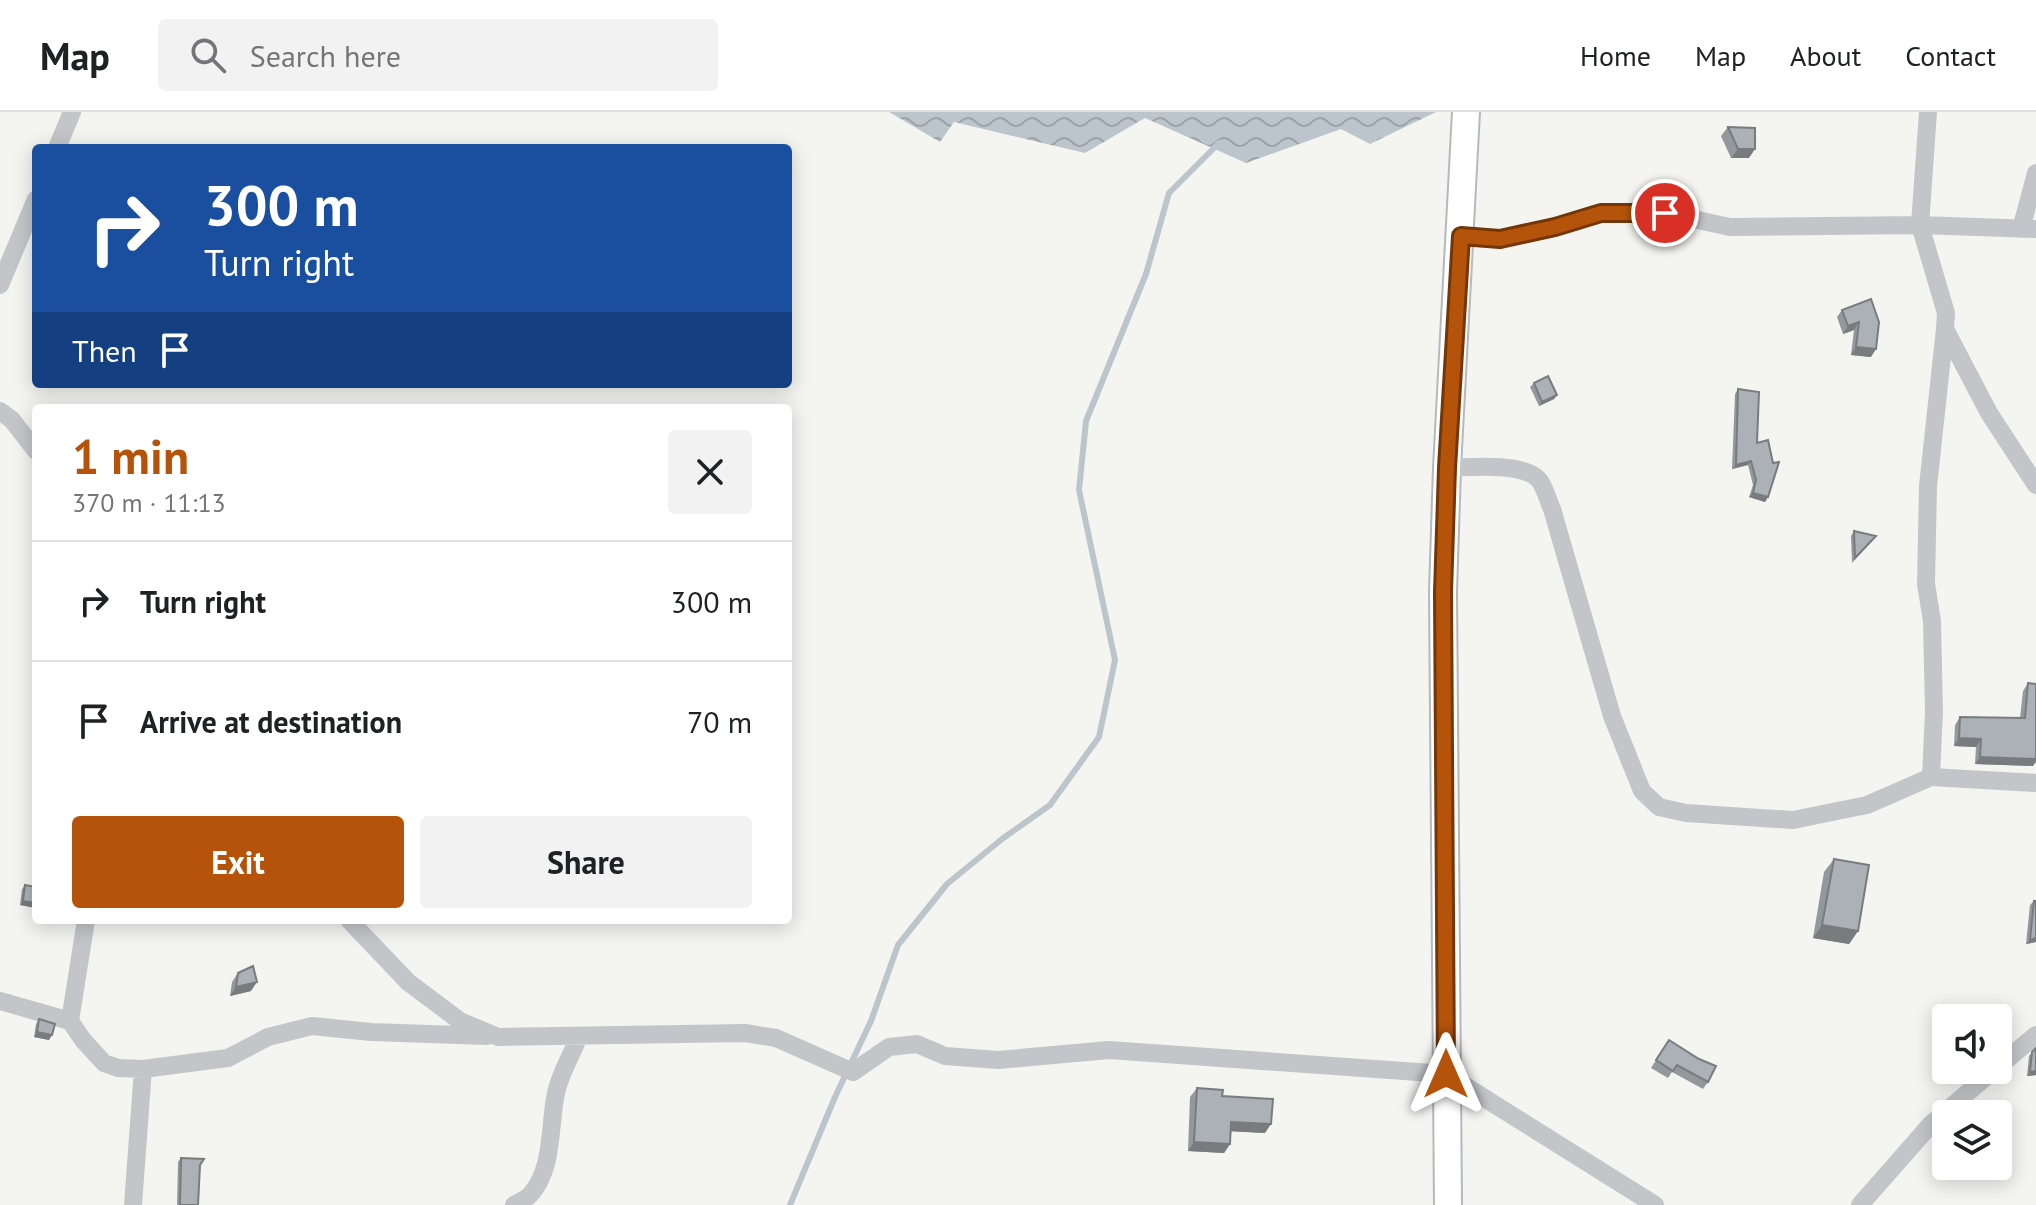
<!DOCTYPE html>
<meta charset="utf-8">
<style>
:root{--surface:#fff;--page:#f2f2f2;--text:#202124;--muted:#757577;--line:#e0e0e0;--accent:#b45309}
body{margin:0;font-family:"PT Sans",sans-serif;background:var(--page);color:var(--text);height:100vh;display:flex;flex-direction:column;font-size:30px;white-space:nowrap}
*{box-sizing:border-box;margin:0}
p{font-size:26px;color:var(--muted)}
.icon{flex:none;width:44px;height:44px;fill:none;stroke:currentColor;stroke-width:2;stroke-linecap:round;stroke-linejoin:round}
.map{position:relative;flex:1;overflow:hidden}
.panel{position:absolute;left:32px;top:292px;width:760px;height:520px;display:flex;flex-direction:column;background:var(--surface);border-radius:8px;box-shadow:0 4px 20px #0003}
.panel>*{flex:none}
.guide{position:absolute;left:32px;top:32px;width:760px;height:244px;border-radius:8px;box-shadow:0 4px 20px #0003;background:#1a4fa0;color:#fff;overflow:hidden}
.fabs{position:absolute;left:1932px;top:892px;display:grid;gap:16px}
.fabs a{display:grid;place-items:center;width:80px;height:80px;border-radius:8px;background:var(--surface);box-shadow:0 4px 20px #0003;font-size:40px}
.pin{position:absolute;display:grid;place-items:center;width:68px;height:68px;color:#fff;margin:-34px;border:4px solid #fff;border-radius:50%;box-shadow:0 2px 8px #0007}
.me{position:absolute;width:88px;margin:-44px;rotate:0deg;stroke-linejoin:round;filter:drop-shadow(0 0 6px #0008)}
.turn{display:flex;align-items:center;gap:28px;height:168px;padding:0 40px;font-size:36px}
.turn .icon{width:104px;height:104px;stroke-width:2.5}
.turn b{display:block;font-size:56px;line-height:68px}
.then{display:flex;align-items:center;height:76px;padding:0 40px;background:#0003;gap:16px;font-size:30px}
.round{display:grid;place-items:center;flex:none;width:84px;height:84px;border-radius:8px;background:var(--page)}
.headline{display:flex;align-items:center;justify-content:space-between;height:136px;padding:0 40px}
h1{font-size:48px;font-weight:600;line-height:60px;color:var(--accent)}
.primary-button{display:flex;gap:16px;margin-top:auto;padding:16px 40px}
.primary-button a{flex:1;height:92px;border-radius:8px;background:var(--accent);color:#fff;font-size:32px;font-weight:600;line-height:92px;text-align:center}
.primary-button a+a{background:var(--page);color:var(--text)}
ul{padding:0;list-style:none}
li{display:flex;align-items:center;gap:24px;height:120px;padding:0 40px;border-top:2px solid var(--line)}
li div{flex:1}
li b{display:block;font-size:30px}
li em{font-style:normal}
header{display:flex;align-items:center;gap:48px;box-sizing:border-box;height:112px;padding:0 40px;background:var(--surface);border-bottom:2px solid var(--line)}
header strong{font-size:38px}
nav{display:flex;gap:44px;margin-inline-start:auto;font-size:28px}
.search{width:560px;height:72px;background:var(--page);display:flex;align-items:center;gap:20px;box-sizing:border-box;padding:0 28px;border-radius:8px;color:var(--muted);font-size:30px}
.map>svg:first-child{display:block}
.water{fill:url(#water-waves)}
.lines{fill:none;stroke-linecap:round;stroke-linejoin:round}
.stream{stroke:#bbc5cb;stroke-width:6}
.secondary-casing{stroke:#b5b8bd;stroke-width:30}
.street{stroke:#c3c5c9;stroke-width:18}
.secondary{stroke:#fff;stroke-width:26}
.wall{fill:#93989d}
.shaded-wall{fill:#787c7f}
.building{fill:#abb1b6;stroke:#787c7f;stroke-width:2}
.route-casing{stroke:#753606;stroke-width:20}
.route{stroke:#b45309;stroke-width:14}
</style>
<header>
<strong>Map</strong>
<div class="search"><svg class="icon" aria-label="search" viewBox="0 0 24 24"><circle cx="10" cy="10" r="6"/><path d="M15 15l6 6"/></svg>Search here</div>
<nav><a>Home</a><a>Map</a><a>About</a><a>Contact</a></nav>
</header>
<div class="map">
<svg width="2036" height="1093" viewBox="0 0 2036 1093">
<defs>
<pattern id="water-waves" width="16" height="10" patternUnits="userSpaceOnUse" patternTransform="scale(2)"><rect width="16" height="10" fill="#bbc5cb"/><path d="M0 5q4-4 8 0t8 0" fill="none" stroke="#9ca4aa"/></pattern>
</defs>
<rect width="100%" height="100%" fill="#f4f5f1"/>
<path class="water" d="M889 0H1436L1370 32 1341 17 1246 51 1145 6 1085 41 954 10 940 30Z"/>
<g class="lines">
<path class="stream" d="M790 1093 835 985 871 909 898 833 947 772 1002 727 1050 693 1099 625 1115 548 1079 378 1086 309 1146 162 1169 81 1219 31"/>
<defs>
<path id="secondary" d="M1448 1093 1443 480 1447 356 1466 0"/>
</defs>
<use href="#secondary" class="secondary-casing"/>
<path class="street" d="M1928 0 1920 113 1946 201 1945 217 1989 301 2036 373
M57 36 72 0
M2021 117 2036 61
M1461 124 1500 127 1555 115 1601 101H1665L1730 115 1920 113 2036 117
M0 173 36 87
M0 299 12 308 36 339
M1447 356C1469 355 1524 350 1539 368 1545 375 1548 389 1552 397L1612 604 1642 679 1659 695 1686 701 1793 708 1867 693 1931 665 2036 671
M1931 665 1934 599 1932 509 1926 472 1928 374 1945 217
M349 808 408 870 460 909 498 925 745 921 776 926 853 960 889 935 917 932 945 944 998 948 1109 938 1446 962 1655 1093
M0 889 70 909 83 928 104 951 118 956 143 957 228 946 268 925 312 914 371 920 487 924
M70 909 86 808
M1998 955 2036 923
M133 1093 143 957
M514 1093C519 1090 526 1087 530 1083 554 1057 549 1013 556 981 560 961 572 943 579 924
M1860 1093 1931 1012 1994 958"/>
<use href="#secondary" class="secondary"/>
</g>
<path class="wall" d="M1728 15 1749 46H1731L1721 24Z
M1871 187V245L1851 243 1854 218 1843 222 1837 205 1842 198Z
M1534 271 1557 283 1554 287 1539 294 1530 275Z
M1738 277 1757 331 1768 385 1765 390 1749 385 1753 373 1748 353 1732 357 1735 282Z
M1854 419 1872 428 1852 451 1851 424Z
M2028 571 2033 654 1975 652 1976 635 1954 634 1955 613 1960 605 2020 606 2023 579Z
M1834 747 1858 819 1849 832 1813 826 1824 760Z
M25 773 36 775V796L20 793 22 777Z
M2034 789H2036V830L2026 832 2030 793Z
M238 861 251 879 230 884 232 870Z
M39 907 49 928 34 925 36 912Z
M1669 928 1708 970 1703 977 1672 960 1668 966 1651 956Z
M2032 940 2036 963 2027 964 2029 944Z
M1197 976 1222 984 1265 1021 1231 1019 1230 1032 1224 1041 1188 1039 1190 985Z
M181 1046 198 1093H177L178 1050Z"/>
<path class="shaded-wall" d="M1738 37H1755L1749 46H1731Z
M1859 210 1854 218 1843 222 1848 214Z
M1856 235 1876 237 1871 245 1851 243Z
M1557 283 1554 287 1539 294 1542 290Z
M1751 349 1748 353 1732 357 1736 353Z
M1753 381 1768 385 1765 390 1749 385Z
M1959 626 1981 627 1976 635 1954 634Z
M1980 645 2036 647V650L2033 654 1975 652Z
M23 789 36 791V796L20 793Z
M1822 813 1858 819 1849 832 1813 826Z
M2036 826V830L2026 832 2030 828Z
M257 870 251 879 230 884 236 875Z
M37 920 52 923 49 928 34 925Z
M1935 934 1946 938V943L1932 939Z
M2036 959V963L2027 964 2030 960Z
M1231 1010 1271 1012 1265 1021 1225 1019Z
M1194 1030 1230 1032 1224 1041 1188 1039Z"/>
<path class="building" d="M1728 15 1755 16V37H1738Z
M1871 187 1879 210 1876 237 1856 235 1859 210 1848 214 1842 198Z
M1548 264 1557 283 1542 290 1534 271Z
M1738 277 1759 280 1757 331 1768 328 1773 351 1779 350 1768 385 1753 381 1756 368 1751 349 1736 353Z
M1854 419 1876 424 1855 446Z
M2028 571 2036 572V647L1980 645 1981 627 1959 626 1960 605 2025 606Z
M1834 747 1869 753 1858 819 1822 813Z
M25 773 36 775V791L23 789Z
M2034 789H2036V826L2030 828Z
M253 854 257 870 236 875 238 861Z
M39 907 55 912 52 923 37 920Z
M1669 928 1699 947 1716 954 1708 970 1677 953 1673 959 1656 948Z
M1936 928 1946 929V938L1935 934Z
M2036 936V959L2030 960 2032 940Z
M1197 976 1223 978 1222 984 1273 987 1271 1012 1231 1010 1230 1032 1194 1030Z
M181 1046 204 1047 200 1053 198 1093H180Z"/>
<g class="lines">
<defs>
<path id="route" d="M1446 962 1443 480 1447 356 1461 124 1500 127 1555 115 1601 101H1665"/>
</defs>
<use href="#route" class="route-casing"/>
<use href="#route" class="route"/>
</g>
</svg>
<div class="fabs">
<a><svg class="icon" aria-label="sound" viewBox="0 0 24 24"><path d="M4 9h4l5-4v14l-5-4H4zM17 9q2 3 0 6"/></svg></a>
<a><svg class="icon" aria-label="layers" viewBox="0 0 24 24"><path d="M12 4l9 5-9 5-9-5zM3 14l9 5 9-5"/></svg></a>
</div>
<div class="pin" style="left:1665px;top:101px;background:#d93025"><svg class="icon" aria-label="arrive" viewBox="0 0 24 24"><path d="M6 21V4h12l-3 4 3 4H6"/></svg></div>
<svg class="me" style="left:1446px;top:962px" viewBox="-20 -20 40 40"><path d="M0-17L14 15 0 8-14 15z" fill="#b45309" stroke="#fff" stroke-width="4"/></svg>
<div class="guide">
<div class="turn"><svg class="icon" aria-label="right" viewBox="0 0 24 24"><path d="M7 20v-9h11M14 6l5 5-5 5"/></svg><div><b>300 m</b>Turn right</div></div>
<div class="then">Then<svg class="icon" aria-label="arrive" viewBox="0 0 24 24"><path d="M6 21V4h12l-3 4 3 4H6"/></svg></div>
</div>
<section class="panel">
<div class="headline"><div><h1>1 min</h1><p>370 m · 11:13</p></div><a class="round"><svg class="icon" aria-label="close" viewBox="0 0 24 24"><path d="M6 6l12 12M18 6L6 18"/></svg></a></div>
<ul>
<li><svg class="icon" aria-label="right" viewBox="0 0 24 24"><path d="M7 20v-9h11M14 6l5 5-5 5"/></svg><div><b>Turn right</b></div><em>300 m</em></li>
<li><svg class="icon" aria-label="arrive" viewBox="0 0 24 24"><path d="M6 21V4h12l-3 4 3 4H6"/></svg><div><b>Arrive at destination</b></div><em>70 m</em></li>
</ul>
<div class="primary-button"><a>Exit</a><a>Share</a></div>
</section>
</div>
